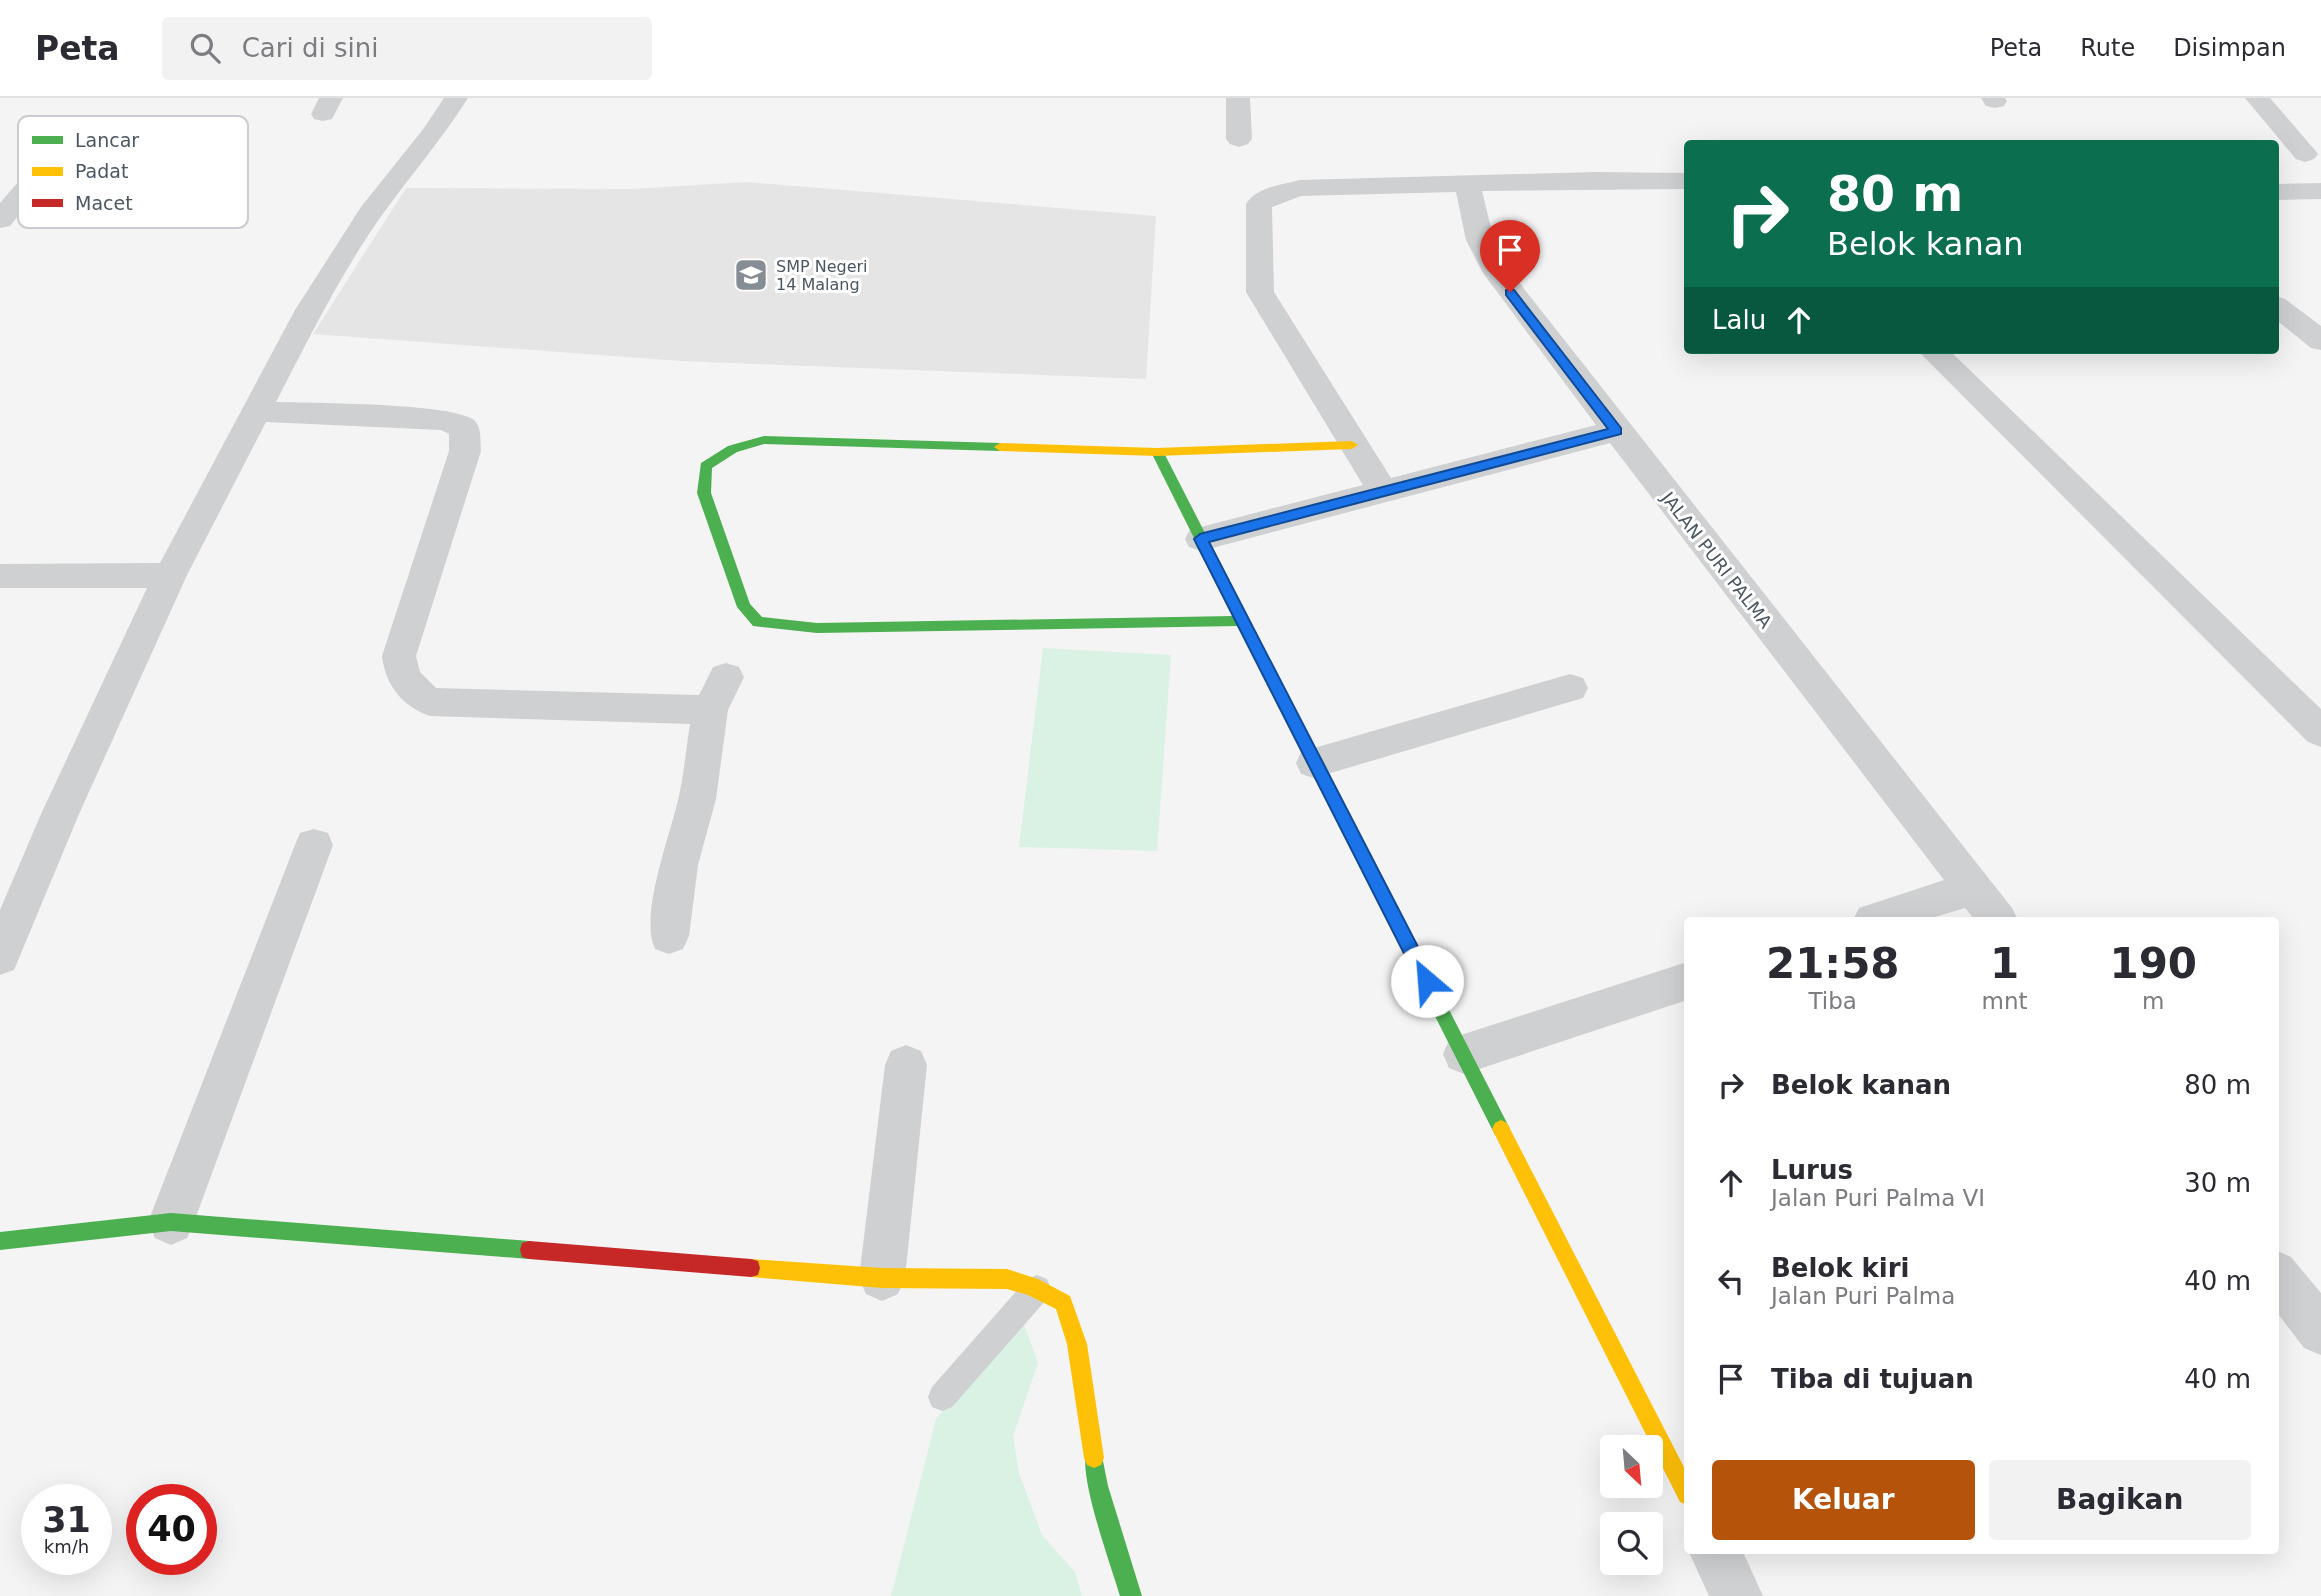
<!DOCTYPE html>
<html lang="id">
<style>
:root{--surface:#fff;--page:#f2f2f3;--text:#2b2b33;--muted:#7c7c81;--line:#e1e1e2;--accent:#b45309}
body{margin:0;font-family:"DejaVu Sans",sans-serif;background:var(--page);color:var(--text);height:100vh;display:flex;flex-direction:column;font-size:26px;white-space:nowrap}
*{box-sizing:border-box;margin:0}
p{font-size:23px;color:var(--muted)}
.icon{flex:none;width:38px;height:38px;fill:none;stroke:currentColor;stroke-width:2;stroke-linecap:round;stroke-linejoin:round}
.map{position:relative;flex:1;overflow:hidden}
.sheet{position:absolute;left:1684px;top:819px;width:595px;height:637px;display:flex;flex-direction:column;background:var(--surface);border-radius:7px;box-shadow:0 7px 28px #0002}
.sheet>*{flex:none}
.top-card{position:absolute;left:1684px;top:42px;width:595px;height:214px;border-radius:7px;box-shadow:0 7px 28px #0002;background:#0b6e4f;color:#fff;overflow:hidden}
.needle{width:46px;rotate:154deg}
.tools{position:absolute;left:1600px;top:1337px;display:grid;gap:14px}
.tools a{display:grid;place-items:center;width:63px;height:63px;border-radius:7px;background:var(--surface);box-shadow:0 7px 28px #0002;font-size:35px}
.speed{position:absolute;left:21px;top:1386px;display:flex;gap:14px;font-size:35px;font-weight:700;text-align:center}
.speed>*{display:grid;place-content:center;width:91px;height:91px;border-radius:50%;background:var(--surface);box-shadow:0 7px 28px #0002;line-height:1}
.speed small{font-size:18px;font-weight:400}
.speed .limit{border:10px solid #d22;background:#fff;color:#111}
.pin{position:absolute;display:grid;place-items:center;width:60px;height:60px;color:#fff;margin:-72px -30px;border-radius:50% 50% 50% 0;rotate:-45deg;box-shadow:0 0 7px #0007}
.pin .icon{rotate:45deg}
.me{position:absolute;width:77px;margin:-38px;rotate:333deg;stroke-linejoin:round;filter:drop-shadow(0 0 5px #0008)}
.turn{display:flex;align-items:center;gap:24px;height:147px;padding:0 28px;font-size:32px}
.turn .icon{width:91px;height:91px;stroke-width:2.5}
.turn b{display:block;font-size:49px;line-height:60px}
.then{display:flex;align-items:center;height:66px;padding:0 28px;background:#0003;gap:14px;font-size:26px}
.eta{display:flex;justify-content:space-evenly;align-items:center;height:119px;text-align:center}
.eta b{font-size:42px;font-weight:700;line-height:49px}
.primary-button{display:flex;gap:14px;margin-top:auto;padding:14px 28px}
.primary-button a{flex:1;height:80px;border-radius:7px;background:var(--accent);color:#fff;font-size:28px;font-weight:700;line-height:80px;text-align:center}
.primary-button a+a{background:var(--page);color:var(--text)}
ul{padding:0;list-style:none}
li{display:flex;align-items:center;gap:21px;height:98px;padding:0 28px}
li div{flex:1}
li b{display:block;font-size:26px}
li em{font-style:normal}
header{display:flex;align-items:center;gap:42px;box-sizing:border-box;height:98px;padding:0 35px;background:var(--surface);border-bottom:2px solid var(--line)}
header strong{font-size:33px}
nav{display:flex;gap:38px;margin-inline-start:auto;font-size:24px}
.search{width:490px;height:63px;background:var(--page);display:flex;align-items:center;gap:18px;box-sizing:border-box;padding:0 24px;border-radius:7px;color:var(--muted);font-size:26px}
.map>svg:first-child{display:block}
.education{fill:#e6e5e6}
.green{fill:#d9f2e3}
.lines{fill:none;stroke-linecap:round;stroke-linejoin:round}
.lane{fill:#ced0d2;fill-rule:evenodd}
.street{fill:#ced0d2;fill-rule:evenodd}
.fast{fill:#4caf50;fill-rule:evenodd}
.slow{fill:#ffc107;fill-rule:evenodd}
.jam{fill:#c62828;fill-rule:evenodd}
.route{fill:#1a73e8;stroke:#114b97;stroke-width:2}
.labels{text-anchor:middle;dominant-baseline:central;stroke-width:6;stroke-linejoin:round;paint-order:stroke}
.far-poi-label{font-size:16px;fill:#4a5661;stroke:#fff;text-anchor:start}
.street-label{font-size:18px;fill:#4a5661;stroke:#fff}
.key{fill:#fff;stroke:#c9ccd0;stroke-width:2}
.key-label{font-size:19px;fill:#4a5661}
</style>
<header>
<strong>Peta</strong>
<div class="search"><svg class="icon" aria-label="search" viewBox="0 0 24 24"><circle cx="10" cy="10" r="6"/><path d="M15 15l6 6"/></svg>Cari di sini</div>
<nav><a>Peta</a><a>Rute</a><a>Disimpan</a></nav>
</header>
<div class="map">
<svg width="2321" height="1498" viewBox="0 0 2321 1498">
<rect width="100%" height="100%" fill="#f4f4f4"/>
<path class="education" d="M746 84 1156 118 1146 281 681 263 313 236 406 90 631 91Z"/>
<path class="green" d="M1043 550 1171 557 1157 753 1019 749Z
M1022 1221 1038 1265 1013 1338 1019 1375 1042 1437 1075 1474 1082 1498H891L936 1321Z"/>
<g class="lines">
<path class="lane" d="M1037 1177 1047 1181 1051 1191 1047 1201 952 1309 942 1313 932 1309 928 1299 932 1289 1027 1181Z"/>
<path class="street" d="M319 0H343L332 21 323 23 314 21 311 16Z
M444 0H468C442 41 411 77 382 117 341 175 309 240 276 304 312 305 452 305 474 322 482 329 480 344 481 353L416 558 420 574 436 590 699 597 713 569 726 565 739 569 744 579 728 612 716 701 698 767 689 838 683 851 669 856 655 851C639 817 670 738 678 702 684 677 686 651 690 626L430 618C403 609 385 587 382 558L449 353V336L441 332 266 324 187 477 79 716 14 872 0 877V812L41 716 147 490H0V466L160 465 295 212 361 109 424 30Z
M1226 0H1250L1252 41 1248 46 1239 49 1230 46 1226 41Z
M1981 0H2005L2007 3 2004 8 1995 10 1986 8Z
M2245 0H2270L2314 51 2318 56 2314 61 2305 64 2296 61Z
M34 74 43 76 47 82 10 128 0 130V105L25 76Z
M1595 74 1687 75V91L1482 93 1494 142 1510 173 2012 810 2018 822H1975L1965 810 1925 822H1853L1859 810 1944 782 1610 345 1201 453 1189 449 1185 441 1189 433 1201 429 1363 387 1246 194V106C1257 89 1281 87 1300 82ZM1456 94 1466 142 1483 175 1596 327 1391 380 1274 194 1272 109 1301 98Z
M2321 85V101L2275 102V86Z
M2275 198 2285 201 2321 228V252L2311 250 2275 221Z
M1917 252H1949L2321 611V649L2308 644Z
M1570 576 1583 580 1588 590 1583 600 1314 680 1301 676 1296 665 1301 654 1314 650Z
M314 731 328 735 333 747 194 1124 187 1140 171 1147 155 1140 148 1124 295 747 300 735Z
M1687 864V902L1464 976 1449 970 1443 956 1449 942 1464 936Z
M906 947 921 953 927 967 905 1180 898 1196 882 1203 866 1196 859 1180 885 967 891 953Z
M2275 1152 2291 1159 2321 1195V1257L2304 1250 2275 1212Z
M1688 1452H1742L1763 1498H1709Z"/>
<path class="fast" d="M764 338 1000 345 1006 349 1000 353 764 346 737 354 712 370 711 395 750 506 762 519 817 525 1233 518 1151 354 1152 351H1162L1507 1025 1510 1031 1507 1037 1501 1040 1495 1037 1238 528 817 535 753 528 737 509 697 395 701 365 728 348Z
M171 1115 529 1143 536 1145 538 1152 536 1159 529 1161 171 1133 0 1152V1134Z
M1094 1350 1101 1353 1108 1388 1142 1498H1120C1112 1470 1077 1376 1087 1353Z"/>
<path class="slow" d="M1352 343 1358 347 1352 351 1157 358 1000 353 994 349 1000 345 1157 350Z
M1501 1022 1507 1025 1687 1375V1407L1680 1404 1495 1037 1492 1031 1495 1025Z
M751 1161 882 1170 1007 1171 1038 1181 1070 1198 1087 1246 1104 1360 1101 1367 1094 1370 1087 1367 1084 1360 1067 1246 1056 1211 1028 1197 1007 1191 882 1190 751 1179 744 1177 742 1170 744 1163Z"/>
<path class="jam" d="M529 1143 751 1161 758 1163 760 1170 758 1177 751 1179 529 1161 522 1159 520 1152 522 1145Z"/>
</g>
<path class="route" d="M1510 191 1514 192 1621 330V336L1209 444 1433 878 1435 883 1433 889 1427 891 1421 889 1194 441 1200 436 1608 331 1506 197V192Z"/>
<defs>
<symbol id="school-square" viewBox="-11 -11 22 22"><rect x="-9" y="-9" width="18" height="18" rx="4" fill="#868d94" stroke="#fff"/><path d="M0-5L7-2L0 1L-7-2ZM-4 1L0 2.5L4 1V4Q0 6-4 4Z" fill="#fff"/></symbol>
</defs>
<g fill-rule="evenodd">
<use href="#school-square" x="732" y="158" width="38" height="38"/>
</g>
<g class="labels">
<g class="far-poi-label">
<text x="776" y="168">SMP Negeri<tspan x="776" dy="18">14 Malang</tspan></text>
</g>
<g class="street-label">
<text transform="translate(1717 462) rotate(52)">JALAN PURI PALMA</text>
</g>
</g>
<rect x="18" y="18" width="230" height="112" rx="10" class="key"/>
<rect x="32" y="38" width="31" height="8" fill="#4caf50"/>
<rect x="32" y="69" width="31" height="9" fill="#ffc107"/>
<rect x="32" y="101" width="31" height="8" fill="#c62828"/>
<g class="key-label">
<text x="75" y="49">Lancar</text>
<text x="75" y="80">Padat</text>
<text x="75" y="112">Macet</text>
</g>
</svg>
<div class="tools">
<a><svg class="needle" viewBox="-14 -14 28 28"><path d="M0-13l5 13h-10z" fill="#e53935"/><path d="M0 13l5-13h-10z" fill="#7c7c81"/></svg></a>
<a><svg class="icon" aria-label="search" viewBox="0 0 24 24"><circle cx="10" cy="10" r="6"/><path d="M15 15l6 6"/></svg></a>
</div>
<div class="speed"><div>31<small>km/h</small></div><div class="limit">40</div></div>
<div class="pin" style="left:1510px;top:194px;background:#d93025"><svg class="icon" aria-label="arrive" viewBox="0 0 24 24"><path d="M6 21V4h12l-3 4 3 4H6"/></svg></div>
<svg class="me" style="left:1427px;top:883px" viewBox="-20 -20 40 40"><circle r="19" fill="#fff"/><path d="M0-13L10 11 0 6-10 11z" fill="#1a73e8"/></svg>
<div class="top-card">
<div class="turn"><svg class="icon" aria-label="right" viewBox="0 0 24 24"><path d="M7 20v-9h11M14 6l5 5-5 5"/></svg><div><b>80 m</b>Belok kanan</div></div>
<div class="then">Lalu<svg class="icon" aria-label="ahead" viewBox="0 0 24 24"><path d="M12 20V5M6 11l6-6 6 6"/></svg></div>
</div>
<section class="sheet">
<div class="eta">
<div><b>21:58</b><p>Tiba</p></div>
<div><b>1</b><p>mnt</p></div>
<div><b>190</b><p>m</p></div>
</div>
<ul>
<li><svg class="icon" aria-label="right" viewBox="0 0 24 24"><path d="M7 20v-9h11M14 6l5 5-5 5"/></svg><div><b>Belok kanan</b></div><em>80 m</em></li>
<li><svg class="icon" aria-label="ahead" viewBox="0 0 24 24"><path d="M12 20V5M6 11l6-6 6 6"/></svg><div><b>Lurus</b><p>Jalan Puri Palma VI</p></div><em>30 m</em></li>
<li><svg class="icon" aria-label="left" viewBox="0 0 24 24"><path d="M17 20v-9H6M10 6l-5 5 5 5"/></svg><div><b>Belok kiri</b><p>Jalan Puri Palma</p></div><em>40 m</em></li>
<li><svg class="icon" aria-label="arrive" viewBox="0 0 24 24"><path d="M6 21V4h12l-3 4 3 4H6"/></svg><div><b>Tiba di tujuan</b></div><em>40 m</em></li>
</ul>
<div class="primary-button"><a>Keluar</a><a>Bagikan</a></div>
</section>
</div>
